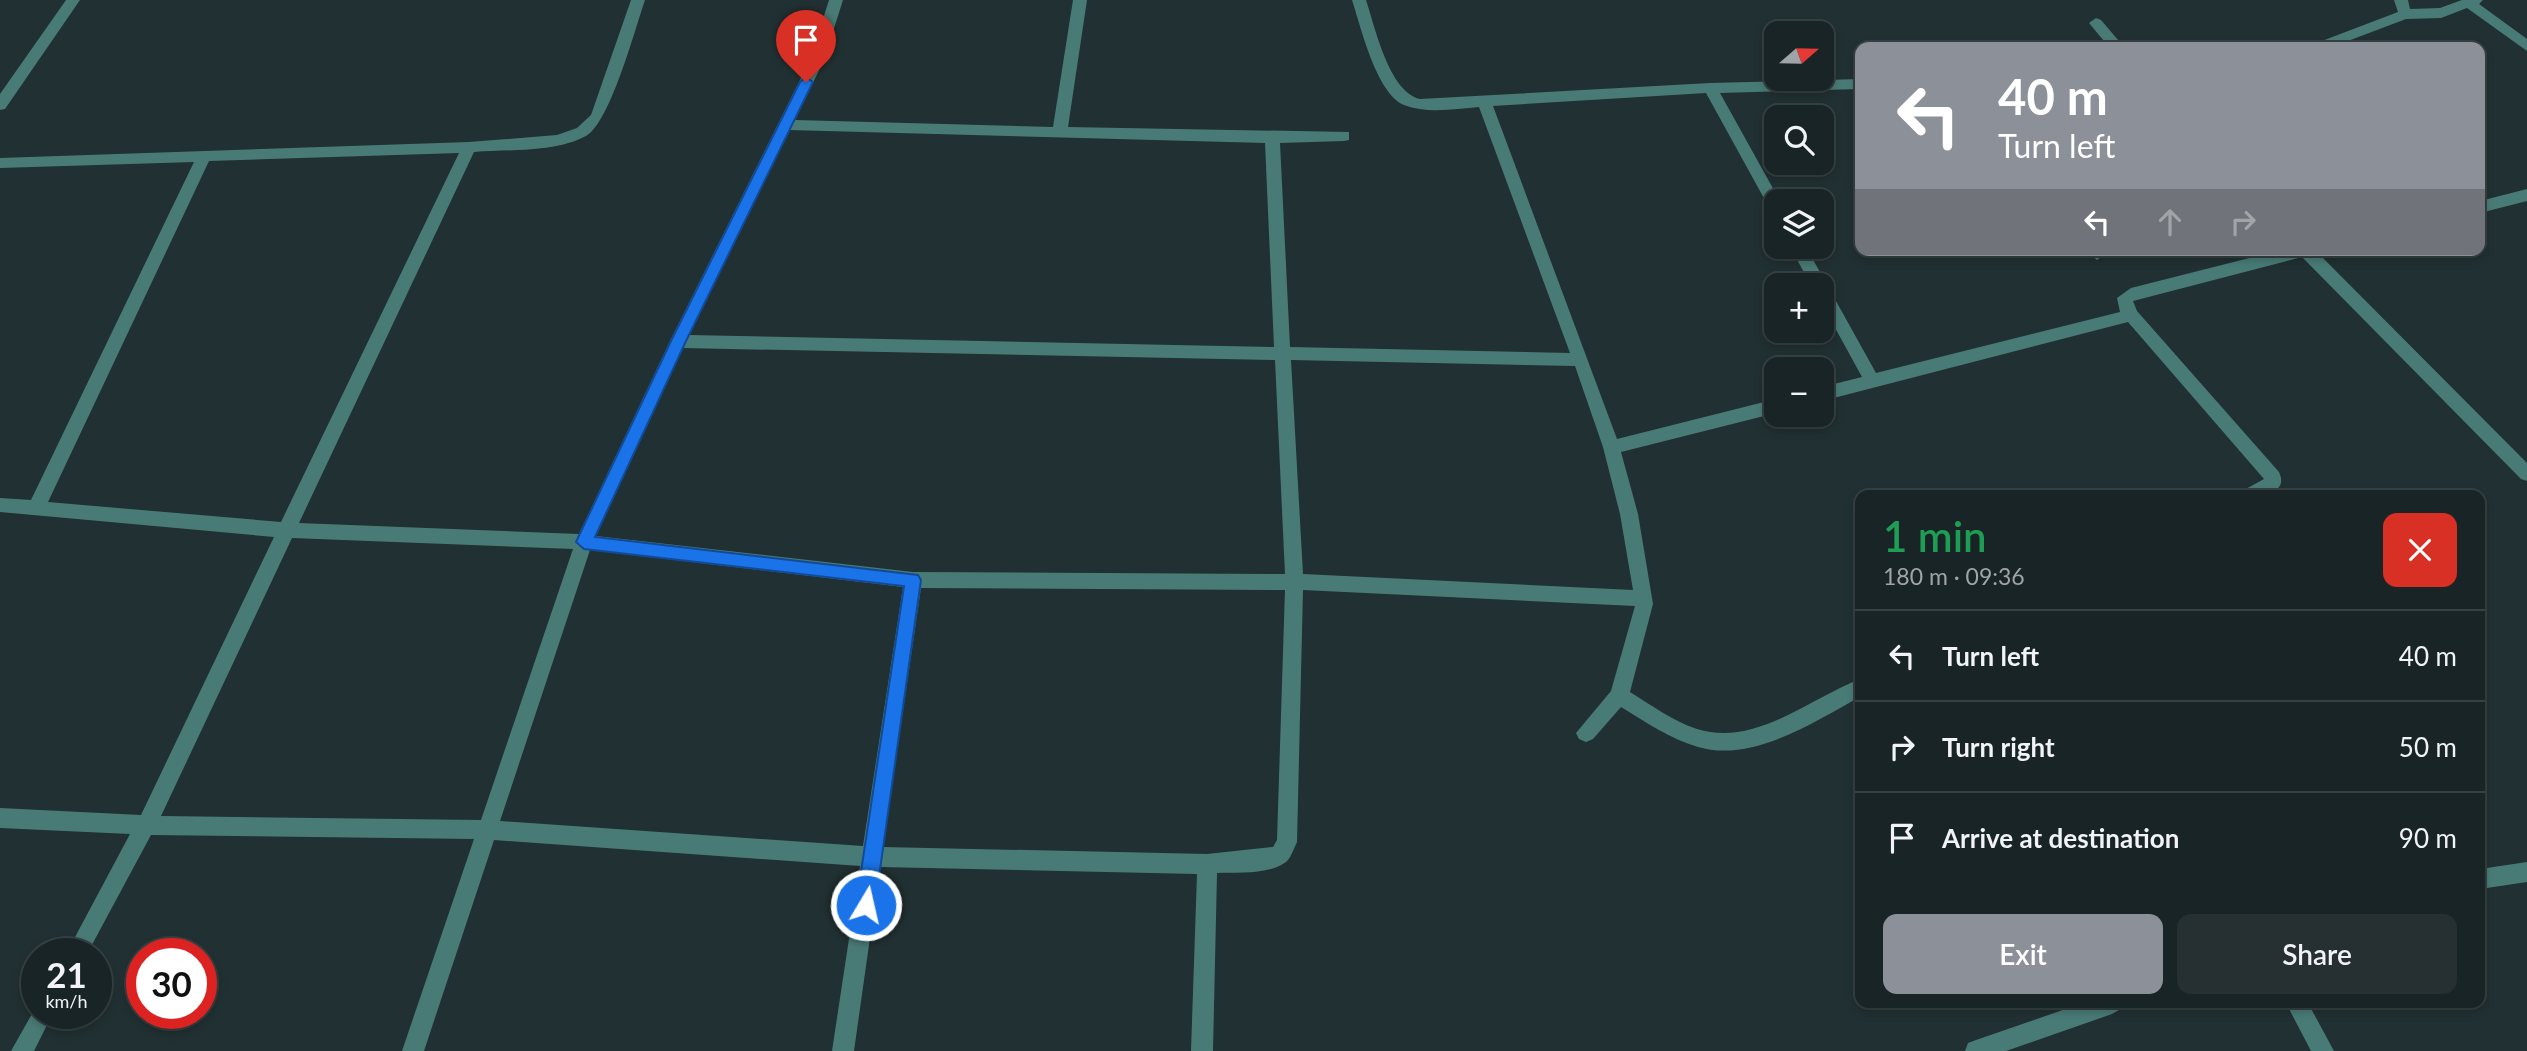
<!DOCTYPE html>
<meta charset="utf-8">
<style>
:root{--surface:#192426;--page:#263032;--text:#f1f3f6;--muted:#9fa4a7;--line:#374143;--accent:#8c9099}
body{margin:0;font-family:Lato,sans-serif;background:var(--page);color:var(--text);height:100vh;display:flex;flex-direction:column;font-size:26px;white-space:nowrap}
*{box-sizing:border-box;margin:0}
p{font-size:23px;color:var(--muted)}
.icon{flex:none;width:38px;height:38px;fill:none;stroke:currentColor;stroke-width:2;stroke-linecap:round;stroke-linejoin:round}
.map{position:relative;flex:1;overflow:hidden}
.side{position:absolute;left:1855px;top:490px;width:630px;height:518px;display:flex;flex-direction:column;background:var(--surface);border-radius:14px;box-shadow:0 4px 10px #0003,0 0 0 2px var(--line)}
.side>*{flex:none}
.banner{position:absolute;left:1855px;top:42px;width:630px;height:214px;border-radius:14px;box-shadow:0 4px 10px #0003,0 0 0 2px var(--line);background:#8c9099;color:#fff;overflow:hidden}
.needle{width:46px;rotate:70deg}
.controls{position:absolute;left:1764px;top:21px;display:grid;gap:14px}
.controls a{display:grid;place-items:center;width:70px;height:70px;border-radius:14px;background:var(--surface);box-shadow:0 4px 10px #0003,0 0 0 2px var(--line);font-size:35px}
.speed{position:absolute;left:21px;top:938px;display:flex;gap:14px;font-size:35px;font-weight:700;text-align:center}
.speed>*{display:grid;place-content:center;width:91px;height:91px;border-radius:50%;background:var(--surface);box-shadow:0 4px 10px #0003,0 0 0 2px var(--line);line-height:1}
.speed small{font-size:18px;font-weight:400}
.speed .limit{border:10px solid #d22;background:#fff;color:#111}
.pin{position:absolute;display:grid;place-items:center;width:60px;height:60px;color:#fff;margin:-72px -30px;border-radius:50% 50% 50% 0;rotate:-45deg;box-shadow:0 0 7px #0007}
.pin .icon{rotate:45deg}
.me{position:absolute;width:77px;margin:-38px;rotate:9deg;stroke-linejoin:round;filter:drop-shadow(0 0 5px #0008)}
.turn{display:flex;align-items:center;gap:24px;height:147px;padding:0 28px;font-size:32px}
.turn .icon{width:91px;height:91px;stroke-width:2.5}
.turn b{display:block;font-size:49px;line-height:60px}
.lanes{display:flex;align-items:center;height:66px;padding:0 28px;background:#0003;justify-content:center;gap:35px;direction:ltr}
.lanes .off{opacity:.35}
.round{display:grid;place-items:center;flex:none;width:74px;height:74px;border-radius:14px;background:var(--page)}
.head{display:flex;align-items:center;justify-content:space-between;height:119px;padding:0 28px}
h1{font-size:42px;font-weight:600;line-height:52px;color:#1e9e55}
.button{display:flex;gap:14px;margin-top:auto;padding:14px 28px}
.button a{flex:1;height:80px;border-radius:14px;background:var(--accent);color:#fff;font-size:28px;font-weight:600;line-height:80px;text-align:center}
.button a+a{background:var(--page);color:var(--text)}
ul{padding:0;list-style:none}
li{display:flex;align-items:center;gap:21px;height:91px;padding:0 28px;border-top:2px solid var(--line)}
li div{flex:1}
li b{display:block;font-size:26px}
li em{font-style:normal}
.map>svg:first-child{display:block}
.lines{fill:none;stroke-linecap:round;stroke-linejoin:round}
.street{fill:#497b76;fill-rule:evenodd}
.route{fill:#1a73e8;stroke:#114b97;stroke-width:2}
</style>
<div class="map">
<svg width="2527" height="1051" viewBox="0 0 2527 1051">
<rect width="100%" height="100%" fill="#213032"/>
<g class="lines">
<path class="street" d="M66 0H80L5 109 0 110V94Z
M631 0H645C635 29 610 123 586 136 554 153 509 149 474 152L299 523 579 534 670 341 810 60 829 0H843L824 60 795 120 1053 127 1073 0H1087L1068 127 1349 132V140L1344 141 1280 143 1290 347 1570 353 1479 107C1455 109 1427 114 1404 105 1376 93 1361 27 1352 0H1366C1375 27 1389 92 1420 99L1710 83 1860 79V89L1720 93 1780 201H1776V213L1771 211 1706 93 1493 106 1617 439 1776 399V413L1621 452 1638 514 1653 604 1630 692C1651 705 1673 721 1697 729 1755 747 1809 699 1860 679V697C1814 722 1752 763 1698 747 1670 739 1646 722 1621 707L1593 739 1586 742 1579 739 1576 733 1611 691 1635 606 1303 590 1297 842C1294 848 1291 858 1286 862 1269 875 1236 872 1217 873L1213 1051H1191L1197 874 880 867 854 1051H832L860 866 494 840 424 1051H402L474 839 151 835 87 954H66L130 834 0 828V808L141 815 274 537 0 512V498L31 500 194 162 0 168V158L469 142 557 135 577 128 591 115ZM789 130 1265 143 1274 347 689 335ZM459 153 281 522 48 502 209 161ZM683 348 1275 360 1285 574 913 572 596 536ZM1291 360 1575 366 1603 447 1620 514 1633 590 1303 574ZM292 538 573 549 481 820 161 816ZM590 550 903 587 863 846 500 821ZM921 588 1285 590 1277 840 1273 847 1207 854 883 847Z
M2394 0H2408L2410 9 2440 8 2462 0H2483L2479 4 2527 39V51L2467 8 2441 18 2406 19 2332 47H2312L2314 44 2398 12Z
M2096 18 2101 20 2124 47H2109L2089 23Z
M2527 189V201L2480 213V201Z
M1790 247H1806L1876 373 2120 312 2117 298 2131 288 2281 250H2315L2527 463V481L2521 479 2302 257 2133 301 2137 311 2279 472C2290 496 2257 495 2241 495L2244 490 2264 479 2128 322 1822 401V387L1862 377 1822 304V285H1811Z
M2085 250H2103L2105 254 2097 260Z
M2527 862V882L2480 889V869Z
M2083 1003H2123L2119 1010 2112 1014 2006 1051H1965L1968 1043 1976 1040Z
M2286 1003H2308L2334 1051H2311Z
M37 1005V1013H53L34 1051H11Z"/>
</g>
<path class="route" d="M806 77 813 82 686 341 595 537 918 575 921 580 875 905 872 912 866 915 859 912 856 905 904 586 584 549 576 542 671 341 800 82Z"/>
</svg>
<div class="controls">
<a><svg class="needle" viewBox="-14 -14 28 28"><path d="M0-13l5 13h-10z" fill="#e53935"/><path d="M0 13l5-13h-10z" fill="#9fa4a7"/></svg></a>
<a><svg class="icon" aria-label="search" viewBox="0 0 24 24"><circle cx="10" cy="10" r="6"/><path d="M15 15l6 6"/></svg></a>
<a><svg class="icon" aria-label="layers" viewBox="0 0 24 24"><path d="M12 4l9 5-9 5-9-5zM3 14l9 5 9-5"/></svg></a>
<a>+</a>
<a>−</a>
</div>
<div class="speed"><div>21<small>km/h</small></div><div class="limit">30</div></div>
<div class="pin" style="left:806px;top:82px;background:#d93025"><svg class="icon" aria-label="arrive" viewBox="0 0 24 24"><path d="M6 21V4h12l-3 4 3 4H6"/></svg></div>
<svg class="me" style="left:866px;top:905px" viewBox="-20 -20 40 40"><circle r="17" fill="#1a73e8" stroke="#fff" stroke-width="3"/><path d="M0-11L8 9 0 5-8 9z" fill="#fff"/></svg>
<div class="banner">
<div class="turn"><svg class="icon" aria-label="left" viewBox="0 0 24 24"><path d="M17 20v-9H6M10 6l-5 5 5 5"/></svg><div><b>40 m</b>Turn left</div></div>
<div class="lanes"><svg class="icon" aria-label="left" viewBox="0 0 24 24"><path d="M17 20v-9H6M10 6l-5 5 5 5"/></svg><svg class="icon off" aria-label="ahead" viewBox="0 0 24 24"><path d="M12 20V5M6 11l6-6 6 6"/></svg><svg class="icon off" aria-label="right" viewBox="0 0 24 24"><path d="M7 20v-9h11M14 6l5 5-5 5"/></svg></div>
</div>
<section class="side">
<div class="head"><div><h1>1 min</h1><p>180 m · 09:36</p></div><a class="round" style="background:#d93025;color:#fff"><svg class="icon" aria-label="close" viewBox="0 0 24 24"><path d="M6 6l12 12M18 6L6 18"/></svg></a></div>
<ul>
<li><svg class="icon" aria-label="left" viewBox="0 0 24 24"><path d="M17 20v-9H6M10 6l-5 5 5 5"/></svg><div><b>Turn left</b></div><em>40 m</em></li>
<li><svg class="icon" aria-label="right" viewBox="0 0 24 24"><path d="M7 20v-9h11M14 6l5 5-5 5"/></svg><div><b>Turn right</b></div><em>50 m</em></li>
<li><svg class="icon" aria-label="arrive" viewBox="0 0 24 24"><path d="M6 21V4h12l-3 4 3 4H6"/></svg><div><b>Arrive at destination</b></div><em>90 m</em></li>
</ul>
<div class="button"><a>Exit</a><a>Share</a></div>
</section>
</div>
